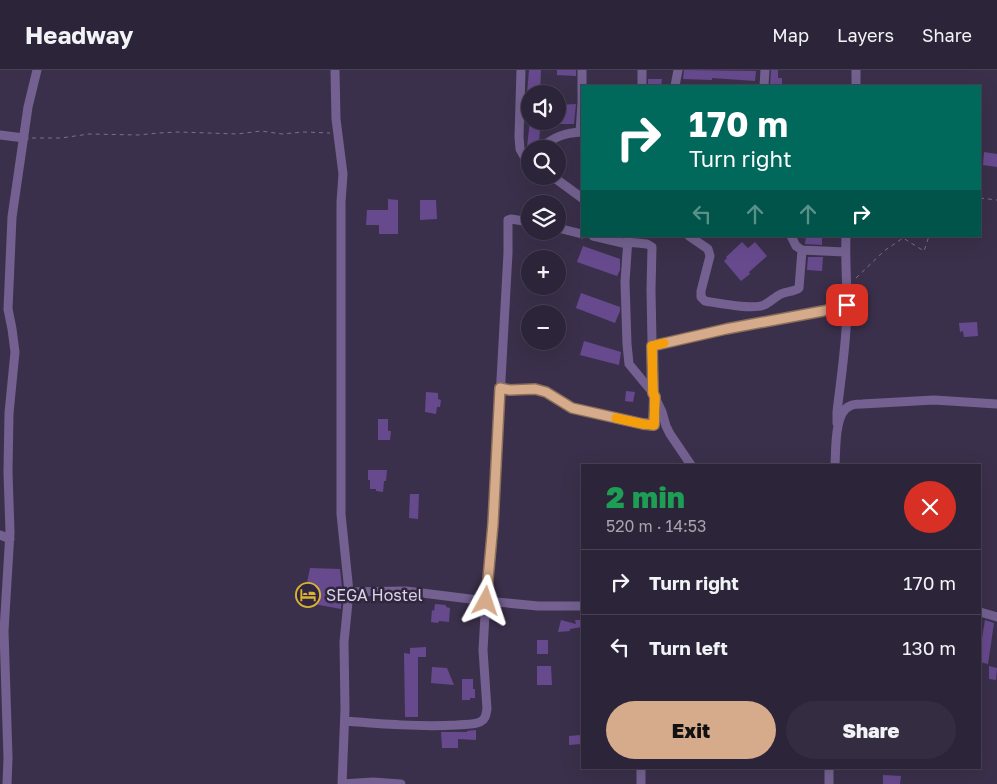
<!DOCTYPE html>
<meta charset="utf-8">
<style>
:root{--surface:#2c2438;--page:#342c40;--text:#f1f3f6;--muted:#a6a4ae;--line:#484153;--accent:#d6ab8b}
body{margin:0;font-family:"Golos Text",sans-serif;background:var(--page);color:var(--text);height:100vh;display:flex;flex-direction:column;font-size:19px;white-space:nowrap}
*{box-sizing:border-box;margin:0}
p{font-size:16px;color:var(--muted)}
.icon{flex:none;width:28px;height:28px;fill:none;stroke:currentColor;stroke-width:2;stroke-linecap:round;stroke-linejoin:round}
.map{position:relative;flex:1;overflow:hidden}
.drawer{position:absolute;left:581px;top:394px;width:400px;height:305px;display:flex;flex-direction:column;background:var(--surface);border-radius:0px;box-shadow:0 5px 20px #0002,0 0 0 1px var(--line)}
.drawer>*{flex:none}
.hud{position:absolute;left:581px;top:15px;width:400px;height:152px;border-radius:0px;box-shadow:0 5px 20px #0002,0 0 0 1px var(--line);background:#00695c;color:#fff;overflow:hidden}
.buttons{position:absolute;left:521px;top:15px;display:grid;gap:10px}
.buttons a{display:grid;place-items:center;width:45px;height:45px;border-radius:50%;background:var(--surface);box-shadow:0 5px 20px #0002,0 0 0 1px var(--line);font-size:25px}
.pin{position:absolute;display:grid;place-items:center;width:42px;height:42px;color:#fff;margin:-21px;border-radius:10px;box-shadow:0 2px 8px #0006}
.me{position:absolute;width:55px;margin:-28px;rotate:5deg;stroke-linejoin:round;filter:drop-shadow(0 0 4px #0008)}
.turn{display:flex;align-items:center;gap:18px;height:105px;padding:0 25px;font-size:22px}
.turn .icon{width:65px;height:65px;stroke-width:2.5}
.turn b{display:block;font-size:35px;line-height:42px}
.lanes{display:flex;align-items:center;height:48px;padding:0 25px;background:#0003;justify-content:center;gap:25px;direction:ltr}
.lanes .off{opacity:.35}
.round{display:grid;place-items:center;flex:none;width:52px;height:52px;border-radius:26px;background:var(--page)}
.summary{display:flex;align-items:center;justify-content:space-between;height:85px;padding:0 25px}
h1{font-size:30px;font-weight:800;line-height:38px;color:#1e9e55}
.cta{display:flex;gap:10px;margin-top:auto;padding:10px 25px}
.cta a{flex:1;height:58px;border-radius:30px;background:var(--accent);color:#111;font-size:20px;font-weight:800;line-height:58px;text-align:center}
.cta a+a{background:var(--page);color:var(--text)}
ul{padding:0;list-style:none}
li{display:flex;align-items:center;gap:15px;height:65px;padding:0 25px;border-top:1px solid var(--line)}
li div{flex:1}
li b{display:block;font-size:19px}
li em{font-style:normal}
header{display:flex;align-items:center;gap:30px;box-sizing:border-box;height:70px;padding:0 25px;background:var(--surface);border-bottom:1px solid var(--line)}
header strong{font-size:24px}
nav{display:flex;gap:28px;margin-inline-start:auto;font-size:18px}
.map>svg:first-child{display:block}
.building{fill:#674a8e}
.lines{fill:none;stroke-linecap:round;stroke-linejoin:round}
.path{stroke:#7a7188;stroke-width:1;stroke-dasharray:4 4;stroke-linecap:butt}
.minor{stroke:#746191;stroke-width:9}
.route-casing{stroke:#8b6f5a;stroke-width:12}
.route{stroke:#d6ab8b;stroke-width:9}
.slow{stroke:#f59e0b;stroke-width:9}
.labels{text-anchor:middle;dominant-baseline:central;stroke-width:5;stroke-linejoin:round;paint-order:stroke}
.poi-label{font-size:16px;fill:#dad4e5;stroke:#312640;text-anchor:start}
</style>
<header>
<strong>Headway</strong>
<nav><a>Map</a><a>Layers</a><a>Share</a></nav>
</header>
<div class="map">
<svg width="997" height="714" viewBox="0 0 997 714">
<rect width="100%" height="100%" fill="#3b304b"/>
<path class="building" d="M529 0H541L540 24H527Z
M557 0H576V6L557 5Z
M684 0 756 1 755 11 712 8V10L683 9Z
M771 0H778V8H782V16H770Z
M648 9H662L661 16H648Z
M576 34 574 54H558V35Z
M530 51H541L539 71 535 74 533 78 527 77Z
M984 82 997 84V97L983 95Z
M388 129 398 130V164H379V155H366L367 140H388Z
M420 130H436L437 149 420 150Z
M806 166H822V175L805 174Z
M742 172 748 178 755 172 767 186 749 202 750 204 741 211 724 191 727 188 726 187Z
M583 176 620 189V200L617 206 577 192Z
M808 187H823L822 201 807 200Z
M581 223 620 237V241L615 253 576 238Z
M977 252 978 266 964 267 963 261 960 262 959 253Z
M584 271 621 282 619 295 580 285Z
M626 321 635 322 633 332 625 331Z
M426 322 438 323V329L441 330 440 337H437L436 344 425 342Z
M378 349H388V361H391L390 370H378Z
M368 400H387L386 411H384L383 422 376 421V419H370V410H368Z
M410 424H419L418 449 409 448Z
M310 498 340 499 342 518 341 539 303 532Z
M435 534 446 535V537L450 538 449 552 439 551 438 553 431 552 432 540 434 541Z
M561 550 576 554 575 550H582V557L570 559V561L558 562Z
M985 550 994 553 988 594 980 592V581Z
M537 570H548V584H537Z
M426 577V587H418V647H405L404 583 410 584V578Z
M537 596H551L552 615H537Z
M989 596 997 598 996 610 989 609Z
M432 597 447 598 454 615 431 613Z
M462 609H473V619H475V628H470V630H462Z
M476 660V670L458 669V678H442L441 662H467V661Z
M580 665 581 674 569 675V666Z
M883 705 901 706 900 714H883Z"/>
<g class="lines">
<path class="path" d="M32 68H61L89 64 138 65 159 63 179 62 237 64 261 61 282 64 304 62 330 63
M980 128 997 130
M856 208 884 181 903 168 924 181 929 166"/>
<path class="minor" d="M335 0 336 49 343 104 341 132V444L349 522 344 572 345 639 342 714
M521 0 519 67 520 79 525 88 530 91
M642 0V16
M675 16 678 0
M764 16 765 0
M856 16V0
M580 62 582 32V0
M0 65 24 68
M539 79C554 67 563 63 582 62
M552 106 582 128
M558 158 582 164
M593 166 627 174
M689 166 708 179 710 186 701 221V227L705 231C718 233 753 240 764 235 770 232 775 227 781 224 787 221 794 222 799 218L802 180
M791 166 796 176 802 180 845 182
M628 168 625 212 627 274 629 294 653 323 662 342 666 356 670 364 691 395
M627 172 647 174 652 177 651 220 653 323
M652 277C688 267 724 259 761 252 790 247 819 242 847 235
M500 318 510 320 535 319 546 322 572 338 651 356 654 355 655 329
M837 353V342C841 307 847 271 847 235 847 212 845 189 846 166
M835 395C836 381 834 342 850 336 853 334 858 334 862 334L934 330 997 334
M0 465 10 469
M349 522 406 521 486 531 538 536H582
M980 542 997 547
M345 651C382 654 420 657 457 655 464 654 474 655 480 652 486 649 486 644 487 639L483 580 485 545 493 454 508 183V150L511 149 530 152
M641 698V714
M829 698V714
M7 714 8 688 4 561 10 462 8 402 9 343 15 282 12 259 8 239 12 147 28 37 37 0
M342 714 373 712 401 714"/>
</g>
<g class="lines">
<defs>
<path id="route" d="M486 531 493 454 500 318 510 320 535 319 546 322 572 338 643 354 654 355 655 327 653 323 652 276 726 259 823 241 847 235"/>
</defs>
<use href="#route" class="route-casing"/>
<use href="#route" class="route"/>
<path class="slow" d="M616 348 643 354 654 355 655 327 653 323 652 276 664 273"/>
</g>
<defs>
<symbol id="hotel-ring" viewBox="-11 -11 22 22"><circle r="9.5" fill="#312640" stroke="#d9b334" stroke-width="1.5"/><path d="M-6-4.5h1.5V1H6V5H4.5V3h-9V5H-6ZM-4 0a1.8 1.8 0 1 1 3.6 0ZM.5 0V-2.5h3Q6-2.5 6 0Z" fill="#d9b334"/></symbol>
</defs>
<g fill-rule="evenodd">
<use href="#hotel-ring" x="294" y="511" width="28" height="28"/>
</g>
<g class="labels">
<g class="poi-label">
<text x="326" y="525">SEGA Hostel</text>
</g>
</g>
</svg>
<div class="buttons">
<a><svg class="icon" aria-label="sound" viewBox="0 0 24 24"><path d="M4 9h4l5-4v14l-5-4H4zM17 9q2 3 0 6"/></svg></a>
<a><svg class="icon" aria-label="search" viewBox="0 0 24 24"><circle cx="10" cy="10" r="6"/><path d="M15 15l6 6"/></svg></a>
<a><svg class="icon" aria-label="layers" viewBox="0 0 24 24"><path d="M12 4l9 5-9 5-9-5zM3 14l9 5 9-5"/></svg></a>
<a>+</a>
<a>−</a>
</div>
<div class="pin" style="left:847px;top:235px;background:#d93025"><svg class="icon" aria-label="arrive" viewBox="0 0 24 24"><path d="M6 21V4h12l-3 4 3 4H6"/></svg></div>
<svg class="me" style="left:486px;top:531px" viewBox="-20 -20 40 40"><path d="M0-17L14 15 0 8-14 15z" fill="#d6ab8b" stroke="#fff" stroke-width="4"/></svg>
<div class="hud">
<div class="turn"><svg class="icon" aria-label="right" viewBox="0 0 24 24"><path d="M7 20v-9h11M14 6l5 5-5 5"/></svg><div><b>170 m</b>Turn right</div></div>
<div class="lanes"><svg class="icon off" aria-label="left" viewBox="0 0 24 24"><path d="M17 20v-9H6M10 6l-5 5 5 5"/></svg><svg class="icon off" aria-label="ahead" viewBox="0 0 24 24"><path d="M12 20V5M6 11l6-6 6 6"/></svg><svg class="icon off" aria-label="ahead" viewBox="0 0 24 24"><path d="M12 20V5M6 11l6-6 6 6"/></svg><svg class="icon" aria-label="right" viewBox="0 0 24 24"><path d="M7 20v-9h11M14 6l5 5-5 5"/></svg></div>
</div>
<section class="drawer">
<div class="summary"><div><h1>2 min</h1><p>520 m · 14:53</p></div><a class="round" style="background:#d93025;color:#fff"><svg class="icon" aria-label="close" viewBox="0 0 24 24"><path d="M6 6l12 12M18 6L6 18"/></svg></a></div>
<ul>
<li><svg class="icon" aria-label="right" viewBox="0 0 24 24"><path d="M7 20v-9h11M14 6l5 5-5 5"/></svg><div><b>Turn right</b></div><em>170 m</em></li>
<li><svg class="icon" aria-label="left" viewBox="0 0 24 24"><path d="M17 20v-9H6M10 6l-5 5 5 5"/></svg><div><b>Turn left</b></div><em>130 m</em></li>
</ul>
<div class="cta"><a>Exit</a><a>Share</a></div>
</section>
</div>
